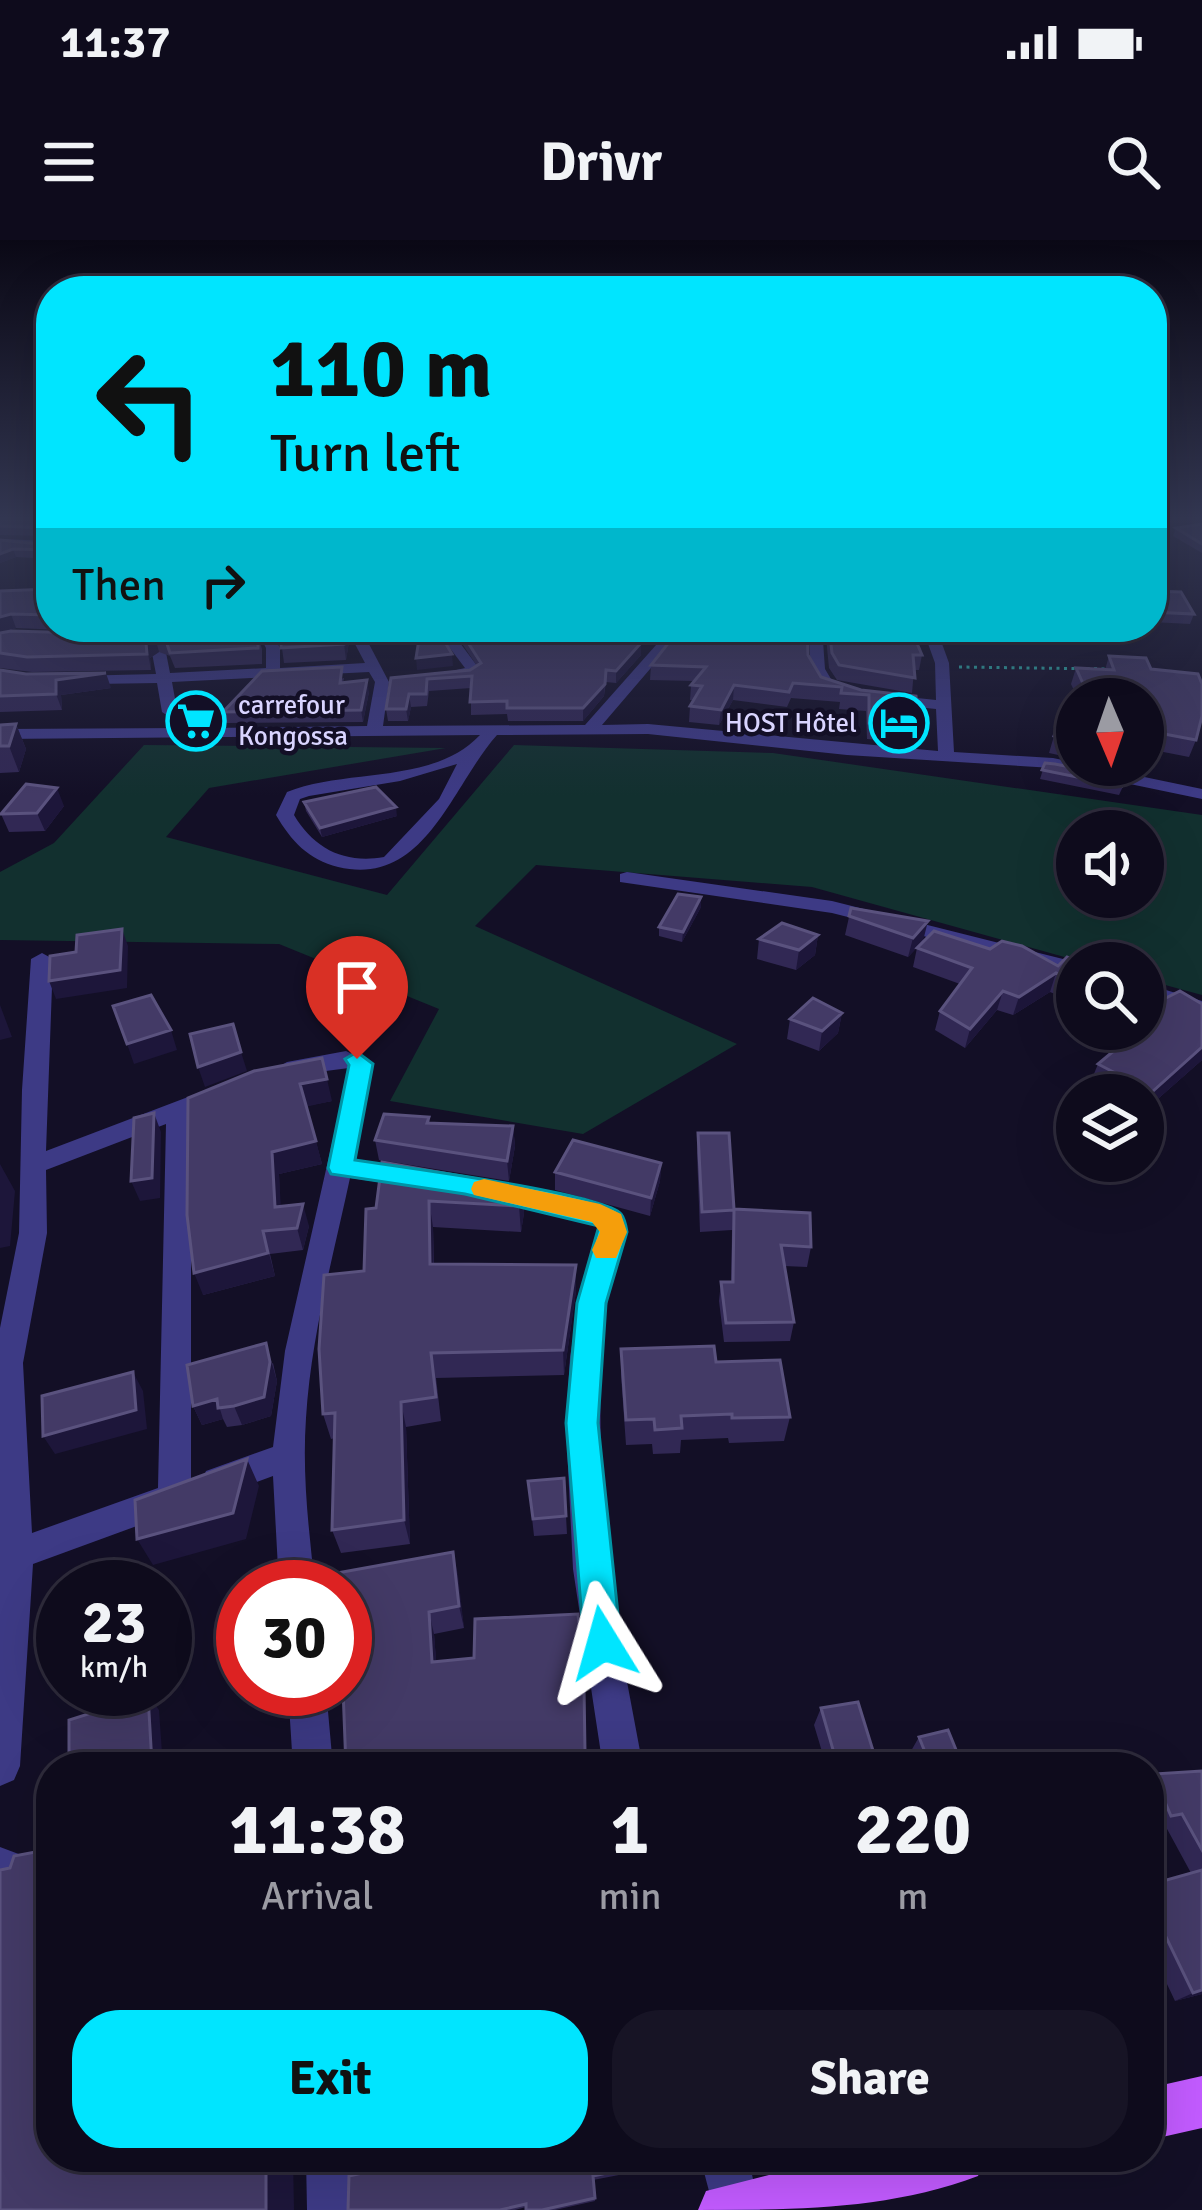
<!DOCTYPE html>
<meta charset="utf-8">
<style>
:root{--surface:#0e0b1c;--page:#171425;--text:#f1f3f6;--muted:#9b9ba3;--line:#2e2b3b;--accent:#00e5ff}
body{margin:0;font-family:Signika,sans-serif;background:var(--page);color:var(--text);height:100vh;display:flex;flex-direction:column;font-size:45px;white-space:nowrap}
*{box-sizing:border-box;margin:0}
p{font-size:39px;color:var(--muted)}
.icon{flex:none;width:66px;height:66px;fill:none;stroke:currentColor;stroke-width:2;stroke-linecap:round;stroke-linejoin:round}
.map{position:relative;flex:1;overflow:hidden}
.drawer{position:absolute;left:36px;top:1512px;width:1128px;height:420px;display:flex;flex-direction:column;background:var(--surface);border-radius:48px;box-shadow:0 12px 48px #0002,0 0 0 3px var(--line)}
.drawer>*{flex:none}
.banner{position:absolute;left:36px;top:36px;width:1131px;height:366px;border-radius:48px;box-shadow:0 12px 48px #0002,0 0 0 3px var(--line);background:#00e5ff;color:#111;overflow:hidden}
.needle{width:78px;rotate:178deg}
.tools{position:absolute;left:1056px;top:438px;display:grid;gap:24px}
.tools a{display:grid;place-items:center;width:108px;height:108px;border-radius:50%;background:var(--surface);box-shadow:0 12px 48px #0002,0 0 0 3px var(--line);font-size:60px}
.speed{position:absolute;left:36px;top:1320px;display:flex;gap:24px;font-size:60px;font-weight:700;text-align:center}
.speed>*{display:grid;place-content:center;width:156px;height:156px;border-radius:50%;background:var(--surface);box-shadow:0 12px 48px #0002,0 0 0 3px var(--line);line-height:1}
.speed small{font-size:30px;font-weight:400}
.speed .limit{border:18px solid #d22;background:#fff;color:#111}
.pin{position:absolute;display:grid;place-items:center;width:102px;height:102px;color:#fff;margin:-123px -51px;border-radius:50% 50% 50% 0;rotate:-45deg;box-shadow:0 0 12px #0007}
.pin .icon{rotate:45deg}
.me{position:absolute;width:132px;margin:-66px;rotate:352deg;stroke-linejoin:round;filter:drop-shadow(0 0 9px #0008)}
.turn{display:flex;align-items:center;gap:42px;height:252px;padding:0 36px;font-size:54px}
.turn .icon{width:156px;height:156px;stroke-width:2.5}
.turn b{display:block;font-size:84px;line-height:102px}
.then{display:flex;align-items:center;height:114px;padding:0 36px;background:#0003;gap:24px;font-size:45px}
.eta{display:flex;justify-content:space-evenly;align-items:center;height:204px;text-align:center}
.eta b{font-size:72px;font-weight:700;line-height:84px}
.primary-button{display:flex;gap:24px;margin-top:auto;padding:24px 36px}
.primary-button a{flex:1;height:138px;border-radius:48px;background:var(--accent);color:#111;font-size:48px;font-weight:700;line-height:138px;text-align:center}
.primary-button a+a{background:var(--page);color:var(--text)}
.status{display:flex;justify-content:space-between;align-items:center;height:84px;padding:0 60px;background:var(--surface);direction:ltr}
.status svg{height:33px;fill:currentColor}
header{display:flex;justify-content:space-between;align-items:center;height:156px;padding:0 36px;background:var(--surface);font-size:54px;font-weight:700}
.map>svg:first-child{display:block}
.green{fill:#12302f;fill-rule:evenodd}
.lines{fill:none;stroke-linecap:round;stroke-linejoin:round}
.path{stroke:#2fb8b0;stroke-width:3;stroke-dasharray:3 4.5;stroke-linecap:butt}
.minor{fill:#3d3a85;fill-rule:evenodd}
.major{fill:#c25bff;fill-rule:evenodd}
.wall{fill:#312854;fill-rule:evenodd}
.shaded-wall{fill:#1d163a}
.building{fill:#433a66;stroke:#5a527e;stroke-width:3}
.route{fill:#00e5ff;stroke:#0095a6;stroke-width:3}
.slow{fill:#f59e0b}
.labels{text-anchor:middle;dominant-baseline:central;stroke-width:9;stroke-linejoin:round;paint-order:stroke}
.far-poi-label{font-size:27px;fill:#d9d4ff;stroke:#130f26;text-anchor:start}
</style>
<div class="status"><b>11:37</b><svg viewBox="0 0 49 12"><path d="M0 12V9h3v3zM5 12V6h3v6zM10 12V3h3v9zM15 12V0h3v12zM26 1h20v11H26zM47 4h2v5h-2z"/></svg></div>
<header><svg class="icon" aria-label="menu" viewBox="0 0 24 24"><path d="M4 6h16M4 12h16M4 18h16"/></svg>Drivr<svg class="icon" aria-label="search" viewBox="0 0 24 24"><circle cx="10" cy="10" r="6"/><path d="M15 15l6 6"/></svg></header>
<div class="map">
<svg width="1202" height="1970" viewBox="0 0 1202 1970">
<rect width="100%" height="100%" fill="#130f26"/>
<path class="green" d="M144 505 446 508 209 548 166 597 387 655 514 505 773 513 1202 575V755L1143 739V723H1086L812 647 536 625 475 686 737 804 583 894 390 861 439 769 279 704 0 700V632L54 603ZM1077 591H1143V657H1077Z"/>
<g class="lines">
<path class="path" d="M959 427 1110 429"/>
<path class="minor" d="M0 299 51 301V309L0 305Z
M147 387H161L170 433 266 428V408L255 387H269L280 408V428L365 423 346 387H360L389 442 383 486 585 485 672 387H686L602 485 648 484 938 511 936 469 859 461 823 450 811 429 808 387H822L825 429 834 444 860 452 936 460 935 423 922 387H936L949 423 954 512 1053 518 1202 549V559L1053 528 847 515 648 494 497 495C452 545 425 648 338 627 309 620 291 601 276 575L287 552C346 528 433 545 480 495L0 499V489L186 488 162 472 157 443 32 445 0 440V432L32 437 156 434ZM369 432 375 442 367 486 207 488 177 470 172 442ZM457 524 439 559 384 617C345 624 314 609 294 575L300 559 309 556 400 541Z
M434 387H448L481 431 479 434 439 440V434L465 428Z
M576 387H590L592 404 621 407 614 411H580Z
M627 632 832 661 1079 723 1077 735 832 673 620 642V634Z
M42 713 53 719 46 911 209 849H227L230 855 227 861 191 874V1257L186 1268 33 1324 20 1526 14 1540 0 1546V1088L19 993 22 850 31 719ZM166 884 158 1248 32 1293 23 1123 47 993 46 930Z
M1143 743 1202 761V775L1143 757Z
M346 811 373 824 354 921 414 929 427 938 414 947 350 938C333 1017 311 1097 306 1178 302 1235 309 1291 315 1347H279L273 1236 218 1256 206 1251 202 1241 206 1231 273 1207 285 1111 349 828 287 836 275 829 287 822Z
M487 940 609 967 621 974 627 992 609 1051 600 1117 601 1257 619 1399 643 1527H603L573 1329 566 1186 570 1117 581 1051 598 986 478 956 474 949 478 942Z
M288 1449H326L333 1527H293Z
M0 1607 24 1616 51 1610V1652L24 1658 0 1649Z
M306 1917H354L357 1970H307Z
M700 1917H748L760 1970H714Z"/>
<path class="major" d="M1202 1836V1888L1149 1900V1848Z
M840 1917H986L978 1936C888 1970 793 1970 698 1970L706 1951Z"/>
</g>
<path class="wall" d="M0 280H51V296L0 295Z
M1202 284V313L1173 296 1176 288Z
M51 297V319L16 317 0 323V300L48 305Z
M51 349V387H255L262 409V424L175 428 170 416 159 412 150 418 151 430 32 432 0 428V351ZM16 388 155 394 153 395 0 393Z
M1152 351 1194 374 1190 384 1152 382Z
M274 387H346L349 402 346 420 284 423 281 401Z
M451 387H544L541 400 641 403V415L616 443 606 442 604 456 583 481H508L507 474 471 475V448L429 451 427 466 411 467 408 481H388L386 469 391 438 470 430 477 426Z
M596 387H667L656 398 596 399Z
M825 387H922L920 395H913L922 415 919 430H914L912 453 837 440 829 428Z
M940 387H1008L1005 397 944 396Z
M808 415 821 437 861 450 919 487 916 503 867 499 866 471 839 469 840 462 791 458 787 467 733 460 719 485 689 482 690 466 694 460H690L691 445 694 441 650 440 651 425Z
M1109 416 1151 429 1196 500 1189 517 1143 508V459H1078L1071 444 1076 428 1105 430Z
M0 430 111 448 61 455 62 470 0 472Z
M344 438 343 443 369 452 363 482 226 483 223 472Z
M1077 471V519L1049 513 1054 496Z
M16 484 26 509 19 532 0 533V485Z
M1045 523 1127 538 1119 555 1040 539Z
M1108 525H1131L1130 529Z
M304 562 397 576 322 597 306 571Z
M64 566 45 591 9 592 1 574Z
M701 667 682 702 659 696V687Z
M851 668 923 701 908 717 845 695Z
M818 695 815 715 796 730 757 719 759 699Z
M917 708 990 709 1058 726 1077 723V763L1050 752 1013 775 997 770 965 808 935 790 940 771 960 744 913 727Z
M1202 764V820L1143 872V855H1105L1089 846 1098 824 1143 789V782L1150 766Z
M842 773 838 793 819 811 787 799 790 779Z
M188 858 332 861 306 866 322 924 279 934 280 966 309 986 303 1010 270 1014 275 1036 203 1055Z
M429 877 430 883 513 886 515 906 509 941 379 920 375 900Z
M698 893 734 969 811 1007 807 1027 784 1026 794 1082 790 1101 724 1102 719 1061 721 1042H731L732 990 700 992 697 913Z
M661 923 660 941 650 976 555 950V932Z
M522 947 524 973 521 992 433 987 434 1024 576 1051 564 1135 436 1138 441 1181 406 1187 410 1304 341 1313 332 1290 335 1198 331 1199 323 1174 364 1031 366 969Z
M621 1109 716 1122 790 1177 784 1201 729 1203 728 1198 681 1200 680 1213 653 1214 652 1204 626 1205 621 1135Z
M273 1123 277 1141 271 1176 242 1185 227 1187 223 1179 202 1185 193 1166Z
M564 1238 567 1294 534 1296 528 1241Z
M453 1312 464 1388 434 1394 436 1421 584 1447 586 1527H346Z
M821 1468 875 1517 870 1527H756L823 1515 814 1485Z
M919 1497 963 1527H917L911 1511Z
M1202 1531V1754L1175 1761 1149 1706V1645L1191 1633 1166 1587 1155 1588 1149 1574V1538L1153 1534Z
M625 1929 624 1934 593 1940 595 1961 555 1970H526V1967L515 1970H348Z"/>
<path class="shaded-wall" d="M13 309 16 317 0 323V314Z
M11 374 16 388 0 393V377Z
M347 387 349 402 346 420 344 404Z
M656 387H667L656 398Z
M155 397 159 412 150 418 151 430 146 403Z
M641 403V415L616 443V431Z
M452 414 453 426 417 430 416 418Z
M606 430 604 456 583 481V468Z
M106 433 111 448 61 455 62 470 56 454V440Z
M367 440 369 452 363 482 361 470Z
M734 445 733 460 719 485 721 470Z
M409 454 411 467 408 481 406 469Z
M16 484 26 509 19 532 9 506Z
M57 548 64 566 45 591 37 573Z
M396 567 397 576 322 597 320 588Z
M701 657V667L682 702 683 692Z
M928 681 923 701 908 717 913 698Z
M122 689 128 706 127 748 56 759 49 741Z
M818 695 815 715 796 730 799 710Z
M1056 733 1050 752 1013 775 1019 757Z
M1003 751 997 770 965 808 970 789Z
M0 765 12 797 0 800Z
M842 773 838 793 819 811 822 791Z
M171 790 177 810 134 824 127 804Z
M1202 807V820L1143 872 1152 852Z
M241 812 247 831 205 847 198 827Z
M327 839 332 861 305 867 300 844Z
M154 873 161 892 160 958 140 961 131 941Z
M513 886 515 906 509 941 507 921Z
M316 901 322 924 279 934 282 989 275 967 272 912Z
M661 923 660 941 650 976 651 958Z
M0 924 15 951 10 1006 0 1008Z
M522 947 524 973 521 992 519 966Z
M429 961 433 987 434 1049 430 1024Z
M303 964 309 986 303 1010 297 988Z
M263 991 275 1036 203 1055 194 1033Z
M576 1025V1051L564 1135 563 1110Z
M266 1103 277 1141 271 1176 242 1185 234 1166Z
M133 1132 143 1151 147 1189 55 1214 43 1196Z
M217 1159 223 1179 202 1185 193 1166Z
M401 1162 406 1187 410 1304 404 1280Z
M247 1219 259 1246 246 1299 153 1325 137 1299Z
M453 1312 458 1335 464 1388 459 1366Z
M429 1372 434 1394 438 1442 432 1422Z
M63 1438V1449H89L64 1458 49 1442Z
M148 1455 159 1470 163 1527H150Z
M1202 1750V1754L1175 1761 1193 1753Z
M266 1917H293L294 1970H266Z"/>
<path class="building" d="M0 280H51V291L49 288 0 286Z
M1202 284V304L1176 288Z
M51 297V310L13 309 0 314V300L48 305Z
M51 349V375L11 374 0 377V351Z
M1152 351 1181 352 1194 374 1152 372Z
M163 387H255L258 394V408L170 413 166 401 155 397 146 403 147 414 27 417 0 413V393L11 391 153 395 164 389Z
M279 387H347L344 404 281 408V391Z
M421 387H436L452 414 416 418Z
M458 387H541L538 400 641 403 616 431 606 430 605 444 583 468H507V461L470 462 472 436 427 439 426 454H409L406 469H386L391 438 470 430 481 423Z
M681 387H807L808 415 821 437 861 450 916 456 919 487 869 483V455L841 453 842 447 793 443 789 452 734 445 721 470 690 466 702 446 691 445 706 427 651 425Z
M829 387H910L922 415H913L915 438 839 425 832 413Z
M1109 416 1146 418 1151 429 1198 434 1202 444V476L1196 500 1143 490V459H1090L1076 428 1114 430Z
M342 427 340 443 367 440 361 470 223 472 262 431Z
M0 430 26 434 106 433 56 440V454L0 456Z
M1064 471H1077V501L1054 496Z
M16 484 9 506H0V485Z
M1045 523 1055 524 1127 538 1122 546 1042 530Z
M26 544 57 548 37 573 1 574Z
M376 547 396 567 320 588 304 562Z
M678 654 701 657 683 692 659 687Z
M851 668 928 681 913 698 849 676Z
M782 683 818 695 799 710 759 699Z
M122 689 120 730 49 741 50 716 76 712 77 695Z
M934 691 990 709 1002 701 1022 706 1058 726 1067 717 1081 723H1077V742L1056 733 1019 757 1003 751 970 789 940 771 972 728 917 708Z
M1180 751 1202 764V807L1152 852 1098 824 1140 789H1143V787L1160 773 1150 766Z
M151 755 171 790 127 804 113 766Z
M813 758 842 773 822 791 790 779Z
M233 784 241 812 198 827 190 794Z
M322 818 327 839 300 844 316 901 272 912 275 967 303 964 297 988 263 991 268 1013 194 1033 187 975 188 858 254 831Z
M154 873 152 938 131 941 134 878Z
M384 874 429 877 427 883 513 886 507 921 375 900Z
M698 893H729L734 969 810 973 811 1007 781 1005 794 1082 726 1083 721 1042H733L734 970 702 972Z
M573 900 661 923 651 958 555 932Z
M382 922 522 947 519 966 429 961 430 1024 576 1025 563 1110 431 1113 436 1157 401 1162 404 1280 332 1290 335 1173 323 1174 319 1109 324 1035 364 1031 366 969 376 968Z
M266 1103 270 1122 264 1157 234 1166 218 1168 217 1159 193 1166 187 1125Z
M714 1106 716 1122 780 1120 790 1177 732 1178V1174L681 1176 682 1188 655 1190 654 1179 626 1180 621 1109Z
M133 1132 136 1170 43 1196 42 1156Z
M247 1219 233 1273 137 1299 135 1260Z
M564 1238 566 1276 533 1279 528 1241Z
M453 1312 459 1366 429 1372 432 1422 474 1418 475 1379 578 1374 584 1447 585 1512 441 1517 445 1527H346L343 1449H345V1347H326V1335Z
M63 1375V1438L49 1442 47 1380Z
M148 1455 152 1524 150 1527H69V1480Z
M858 1462 875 1517 855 1521 856 1527H757L834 1513 821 1468Z
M948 1490 963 1527H931L919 1497Z
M1202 1531V1610L1182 1574 1171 1576 1153 1534Z
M51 1609V1917H266V1970H0V1630L10 1628 14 1616Z
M1202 1630V1750L1193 1753 1149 1662V1645Z
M433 1917H623L625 1929 593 1936 595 1958 542 1970H526V1964L500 1970H348L349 1936Z"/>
<linearGradient id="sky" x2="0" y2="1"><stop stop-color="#0a0815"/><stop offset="0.5" stop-color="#333752"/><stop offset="1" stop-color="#333752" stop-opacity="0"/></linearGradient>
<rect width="1202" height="556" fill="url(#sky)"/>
<path class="route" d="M357 812 373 824 355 920C394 926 603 953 621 974 625 979 626 986 627 992L606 1063 598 1183 621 1403 616 1416 603 1422 590 1416 584 1403 566 1183 577 1063 599 986 465 954 331 934 328 928 349 825 345 819Z"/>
<path class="slow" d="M484 939 600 964 621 974 627 992 616 1018H596L592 1010 600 992 592 982 474 955 471 949 474 942Z"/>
<defs>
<symbol id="supermarket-ring" viewBox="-11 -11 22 22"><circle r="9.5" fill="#130f26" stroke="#00e5ff" stroke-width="1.5"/><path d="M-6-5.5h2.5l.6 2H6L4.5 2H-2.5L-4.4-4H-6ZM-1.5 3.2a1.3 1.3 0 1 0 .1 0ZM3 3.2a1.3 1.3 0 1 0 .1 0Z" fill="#00e5ff"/></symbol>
<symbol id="hotel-ring" viewBox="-11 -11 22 22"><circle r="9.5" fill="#130f26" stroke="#00e5ff" stroke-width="1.5"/><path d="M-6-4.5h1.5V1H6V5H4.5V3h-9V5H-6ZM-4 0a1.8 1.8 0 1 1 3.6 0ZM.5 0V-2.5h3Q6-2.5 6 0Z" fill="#00e5ff"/></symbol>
</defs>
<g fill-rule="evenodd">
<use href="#supermarket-ring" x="163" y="448" width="66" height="66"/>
<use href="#hotel-ring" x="866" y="450" width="66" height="66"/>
</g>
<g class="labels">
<g class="far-poi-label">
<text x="238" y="465">carrefour<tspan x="238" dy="31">Kongossa</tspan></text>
<text x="857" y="483" text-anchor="end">HOST Hôtel</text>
</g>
</g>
</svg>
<div class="tools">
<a><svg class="needle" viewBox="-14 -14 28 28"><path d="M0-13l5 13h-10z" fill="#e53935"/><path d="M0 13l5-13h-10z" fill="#9b9ba3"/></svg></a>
<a><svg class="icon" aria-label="sound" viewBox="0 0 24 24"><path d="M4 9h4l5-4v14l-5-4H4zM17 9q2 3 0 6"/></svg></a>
<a><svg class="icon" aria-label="search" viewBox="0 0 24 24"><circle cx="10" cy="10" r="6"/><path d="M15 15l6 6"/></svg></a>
<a><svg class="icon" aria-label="layers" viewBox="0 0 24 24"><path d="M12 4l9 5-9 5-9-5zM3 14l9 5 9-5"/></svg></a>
</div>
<div class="speed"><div>23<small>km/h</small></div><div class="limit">30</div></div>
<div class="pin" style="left:357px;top:819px;background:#d93025"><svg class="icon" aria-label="arrive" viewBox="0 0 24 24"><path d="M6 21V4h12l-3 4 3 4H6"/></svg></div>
<svg class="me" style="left:603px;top:1403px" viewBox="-20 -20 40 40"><path d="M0-17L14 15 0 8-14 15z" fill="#00e5ff" stroke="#fff" stroke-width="4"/></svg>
<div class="banner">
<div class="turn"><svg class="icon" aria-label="left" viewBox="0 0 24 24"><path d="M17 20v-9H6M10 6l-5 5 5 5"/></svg><div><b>110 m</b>Turn left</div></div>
<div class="then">Then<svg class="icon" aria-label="right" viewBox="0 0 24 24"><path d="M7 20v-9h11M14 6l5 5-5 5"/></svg></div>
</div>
<section class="drawer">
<div class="eta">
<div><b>11:38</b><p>Arrival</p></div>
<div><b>1</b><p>min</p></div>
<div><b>220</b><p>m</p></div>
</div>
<div class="primary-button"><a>Exit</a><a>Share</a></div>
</section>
</div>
